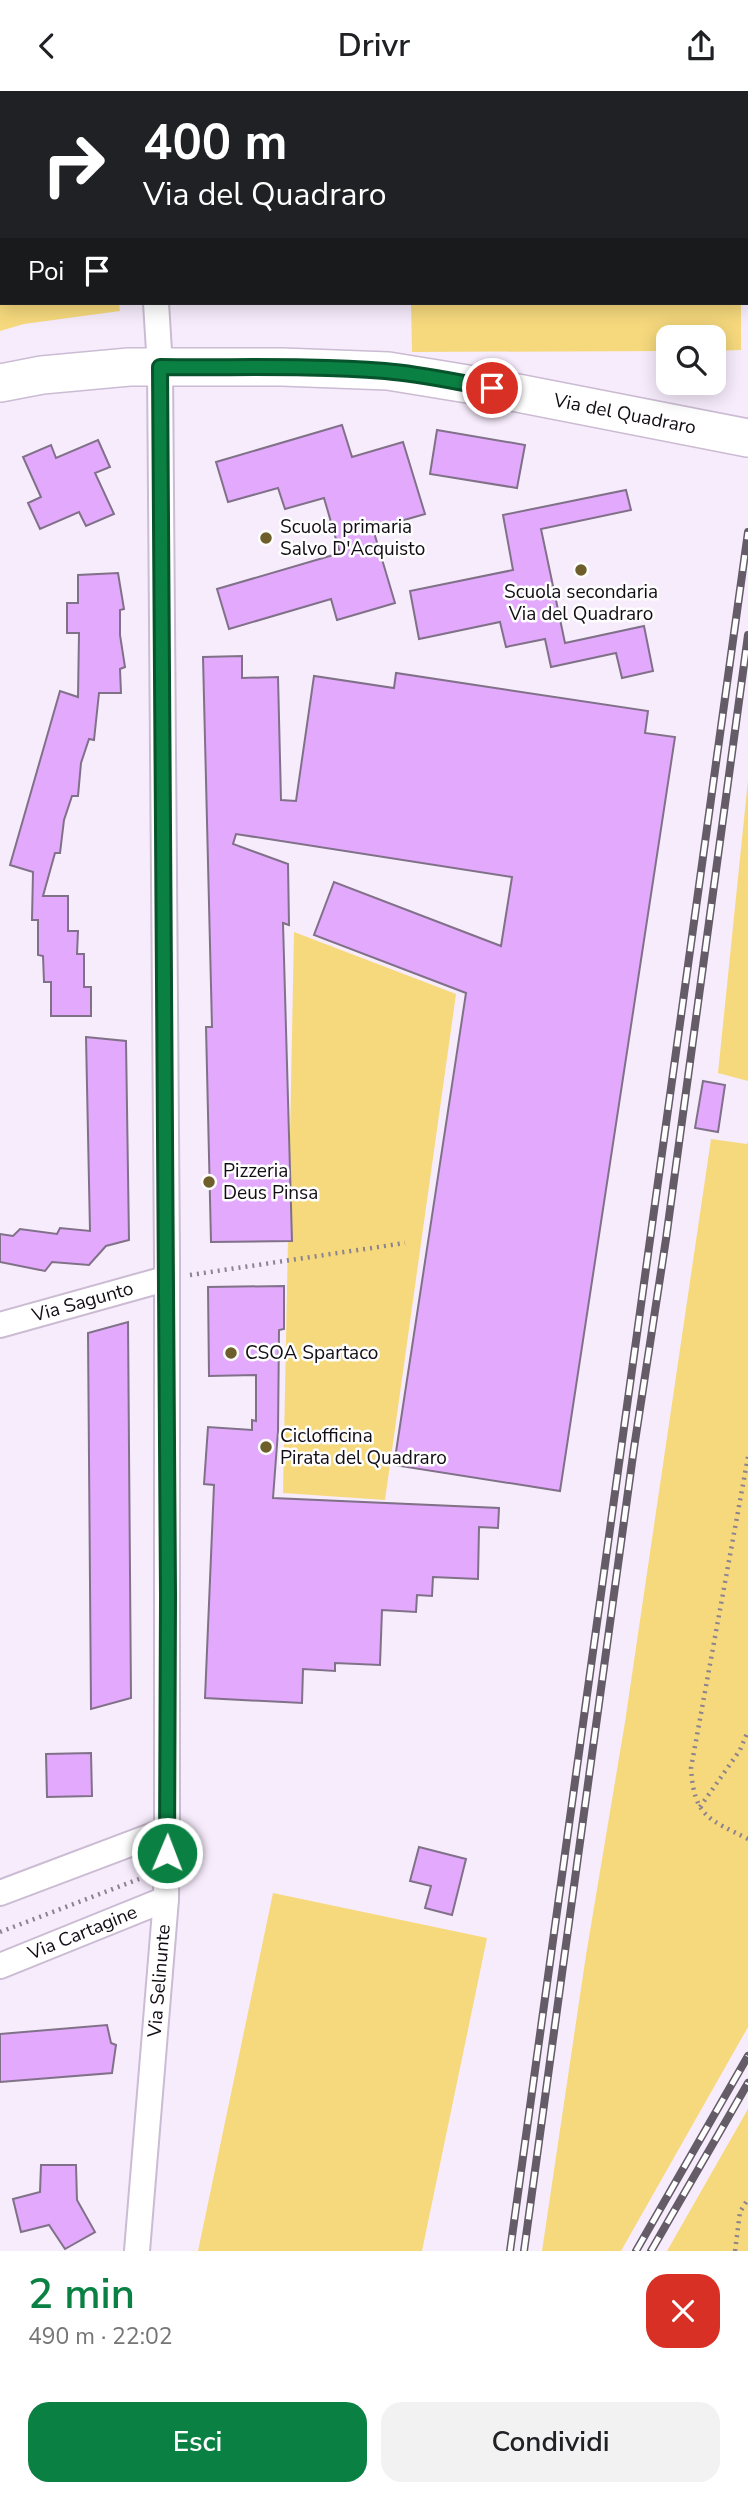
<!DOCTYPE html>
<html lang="it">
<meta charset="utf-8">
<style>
:root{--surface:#fff;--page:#f2f2f2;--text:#202124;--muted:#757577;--accent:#0b8043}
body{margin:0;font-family:"Nunito Sans",sans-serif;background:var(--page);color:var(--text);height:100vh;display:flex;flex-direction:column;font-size:26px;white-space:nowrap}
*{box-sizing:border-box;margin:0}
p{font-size:23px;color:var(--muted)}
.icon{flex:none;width:38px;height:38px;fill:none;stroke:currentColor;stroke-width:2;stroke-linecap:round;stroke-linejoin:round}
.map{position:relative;height:2160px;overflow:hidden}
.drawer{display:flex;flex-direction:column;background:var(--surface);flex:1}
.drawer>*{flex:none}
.banner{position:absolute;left:0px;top:0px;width:749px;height:214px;box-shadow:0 4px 18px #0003;background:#202124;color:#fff;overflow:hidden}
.controls{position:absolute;left:656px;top:234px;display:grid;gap:14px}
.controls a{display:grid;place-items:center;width:70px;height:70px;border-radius:14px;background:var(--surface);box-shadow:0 4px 18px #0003;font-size:35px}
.pin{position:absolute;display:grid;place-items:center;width:60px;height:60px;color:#fff;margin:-30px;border:4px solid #fff;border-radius:50%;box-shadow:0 2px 7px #0007}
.me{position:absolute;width:77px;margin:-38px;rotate:1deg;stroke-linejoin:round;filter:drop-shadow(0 0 5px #0008)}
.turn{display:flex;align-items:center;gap:24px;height:147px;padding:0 28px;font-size:32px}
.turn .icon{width:91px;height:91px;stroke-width:2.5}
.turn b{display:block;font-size:49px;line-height:60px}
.then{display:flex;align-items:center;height:66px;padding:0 28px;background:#0003;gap:14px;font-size:26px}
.round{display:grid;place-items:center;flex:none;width:74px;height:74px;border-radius:21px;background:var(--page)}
.headline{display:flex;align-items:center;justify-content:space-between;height:119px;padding:0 28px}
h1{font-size:42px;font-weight:600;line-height:52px;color:var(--accent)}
.action{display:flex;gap:14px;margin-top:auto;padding:14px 28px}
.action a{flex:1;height:80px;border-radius:21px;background:var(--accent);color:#fff;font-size:28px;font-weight:600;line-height:80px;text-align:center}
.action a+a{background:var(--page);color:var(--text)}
header{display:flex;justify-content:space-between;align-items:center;height:91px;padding:0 28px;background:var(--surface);font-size:32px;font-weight:600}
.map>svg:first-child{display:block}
.green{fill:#f6d97d}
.building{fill:#e2a9fd;stroke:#807188;stroke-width:2}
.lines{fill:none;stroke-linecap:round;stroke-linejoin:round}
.street-casing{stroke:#cbbbd3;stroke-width:28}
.secondary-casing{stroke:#cbbbd3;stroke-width:40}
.path{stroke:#8c838f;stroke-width:4.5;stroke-dasharray:2 5;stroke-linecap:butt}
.street{stroke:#fff;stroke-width:24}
.secondary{stroke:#fff;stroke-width:37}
.rail-casing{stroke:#645c67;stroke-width:8}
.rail{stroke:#fefefe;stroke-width:5;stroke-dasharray:16;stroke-linecap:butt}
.route-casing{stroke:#07532c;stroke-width:18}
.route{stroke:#0b8043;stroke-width:12}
.poi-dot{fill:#6e5e2b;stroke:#fefefe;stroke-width:2.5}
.labels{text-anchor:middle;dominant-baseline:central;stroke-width:5;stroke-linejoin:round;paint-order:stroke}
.street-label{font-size:19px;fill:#120c14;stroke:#fefefe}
.poi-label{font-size:19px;fill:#120c14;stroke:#fefefe;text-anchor:start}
</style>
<header><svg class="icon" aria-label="back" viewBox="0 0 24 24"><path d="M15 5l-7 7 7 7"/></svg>Drivr<svg class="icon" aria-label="share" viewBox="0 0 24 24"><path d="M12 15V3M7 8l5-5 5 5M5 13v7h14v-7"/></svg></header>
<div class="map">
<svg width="748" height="2160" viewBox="0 0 748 2160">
<rect width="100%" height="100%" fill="#f7ecfc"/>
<path class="green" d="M0 0 112 2H2V212H119L120 220 24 233 0 240Z
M411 212H741V259L714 260V247H668V260L412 261Z
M748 689V990L718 982Z
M294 841 456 903 385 1409 283 1402Z
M711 1048 747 1053 748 1050V1936L621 2160H542L586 1864 625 1631Z
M273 1802 487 1847 422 2160H198Z
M748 2018V2160H667Z"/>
<path class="building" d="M342 334 352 366 403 351 425 423 373 438 395 512 337 529 331 508 229 538 217 498 340 462 324 407 285 418 278 397 228 411 216 371Z
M437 339 525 354 517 397 430 383Z
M98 349 110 376 95 382 114 423 86 435 79 421 40 438 28 412 41 406 23 366 51 354 56 367Z
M626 399 631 419 541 438 565 552 644 535 653 580 622 587 616 562 551 576 545 548 506 556 500 531 419 548 410 500 513 479 503 424Z
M118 482 124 518 120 519V544L125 576 120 578 121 602H99L94 649 89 648 81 672 78 705H72L64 729 60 762H55L43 805H68V840H78L77 863H84V896H91V925H51V891H44L43 865 38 864V829H32L33 781 10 774 60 600 78 606 79 542H67V512H78V484Z
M242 565V587L278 586 281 709 296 710 314 585 394 597 396 582 648 620 645 642 675 646 560 1400 394 1374 466 902 314 844 334 791 501 855 512 786 236 743 233 753 288 773 289 834 283 832 292 1150 211 1151 206 936H212L203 566Z
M86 946 126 950 129 1149 106 1155 89 1174 52 1171 45 1180 0 1171V1143L13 1145 20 1138 57 1143 60 1137 90 1140Z
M703 990 725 994 718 1041 695 1037Z
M284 1195V1238L279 1239 278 1340 273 1407 499 1417 498 1437 479 1436 478 1488 433 1486 432 1505 417 1504 416 1521 382 1519 380 1574 335 1572V1580L303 1578 302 1612 205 1607 214 1394 204 1393 208 1336 252 1339V1329L256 1330V1284L209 1285 208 1196Z
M128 1231 131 1607 91 1618 88 1242Z
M91 1662 92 1705 47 1706 46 1663Z
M419 1756 466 1768 452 1824 425 1817 431 1795 410 1790Z
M107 1934 111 1952 116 1954 112 1982 0 1991V1943Z
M41 2074H76L77 2109 95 2141 65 2158 49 2134 21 2141 13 2108 40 2101Z"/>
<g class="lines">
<defs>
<g id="street">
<path d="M145 0V2"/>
<path id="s1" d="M0 1234 165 1188"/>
<path d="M0 1802 167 1739"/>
<path id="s2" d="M0 1875 166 1808"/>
<path id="s3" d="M137 2160 166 1808 167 1739V1168L160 276 156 212"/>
</g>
<g id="secondary">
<path id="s4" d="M0 292 42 284 129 276H282L388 280 492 297 748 347"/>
</g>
</defs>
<use href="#street" class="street-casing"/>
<use href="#secondary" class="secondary-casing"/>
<path class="path" d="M190 1184 405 1152
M748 1366 691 1677C694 1726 709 1728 748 1748
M700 1716 740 1659 748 1640
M0 1841 139 1788
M735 2160 740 2121 748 2108"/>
<use href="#street" class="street"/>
<use href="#secondary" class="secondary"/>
<defs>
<path id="rail" d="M510 2160 748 441
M524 2160 634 1357 666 1148 748 544
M636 2160 748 1965
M651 2160 748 1992"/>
</defs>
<use href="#rail" class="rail-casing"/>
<use href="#rail" class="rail"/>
</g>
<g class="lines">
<defs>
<path id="route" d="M167 1762 168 1505 160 276C235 277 310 274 385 280 421 283 456 291 492 297"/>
</defs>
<use href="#route" class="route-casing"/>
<use href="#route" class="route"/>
</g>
<g class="poi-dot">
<circle cx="266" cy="447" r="7"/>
<circle cx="581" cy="479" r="7"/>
<circle cx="209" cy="1091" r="7"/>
<circle cx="231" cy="1262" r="7"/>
<circle cx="266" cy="1356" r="7"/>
</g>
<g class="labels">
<g class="street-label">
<text stroke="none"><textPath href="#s4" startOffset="630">Via del Quadraro</textPath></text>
<text stroke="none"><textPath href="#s1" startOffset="86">Via Sagunto</textPath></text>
<text stroke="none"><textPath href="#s2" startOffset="89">Via Cartagine</textPath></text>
<text stroke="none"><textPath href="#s3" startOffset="271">Via Selinunte</textPath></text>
</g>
<g class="poi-label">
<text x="280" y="436">Scuola primaria<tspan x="280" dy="22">Salvo D'Acquisto</tspan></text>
<text x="581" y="501" text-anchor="middle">Scuola secondaria<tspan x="581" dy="22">Via del Quadraro</tspan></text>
<text x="223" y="1080">Pizzeria<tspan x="223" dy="22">Deus Pinsa</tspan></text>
<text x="245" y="1262">CSOA Spartaco</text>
<text x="280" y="1345">Ciclofficina<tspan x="280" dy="22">Pirata del Quadraro</tspan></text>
</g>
</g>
</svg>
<div class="controls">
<a><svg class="icon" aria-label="search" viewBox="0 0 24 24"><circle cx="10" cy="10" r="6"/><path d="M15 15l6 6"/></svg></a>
</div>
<div class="pin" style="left:492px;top:297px;background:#d93025"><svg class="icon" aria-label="arrive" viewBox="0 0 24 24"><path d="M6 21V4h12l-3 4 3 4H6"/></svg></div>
<svg class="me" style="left:167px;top:1762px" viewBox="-20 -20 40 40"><circle r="17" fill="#0b8043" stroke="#fff" stroke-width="3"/><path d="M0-11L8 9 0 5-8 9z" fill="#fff"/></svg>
<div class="banner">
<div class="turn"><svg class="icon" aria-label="right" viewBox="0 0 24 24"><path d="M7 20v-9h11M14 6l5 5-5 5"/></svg><div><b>400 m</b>Via del Quadraro</div></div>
<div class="then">Poi<svg class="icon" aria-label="arrive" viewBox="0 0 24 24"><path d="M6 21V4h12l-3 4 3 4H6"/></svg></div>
</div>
</div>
<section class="drawer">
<div class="headline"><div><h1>2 min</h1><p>490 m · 22:02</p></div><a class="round" style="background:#d93025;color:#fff"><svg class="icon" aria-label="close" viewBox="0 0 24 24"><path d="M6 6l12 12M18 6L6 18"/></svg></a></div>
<div class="action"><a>Esci</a><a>Condividi</a></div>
</section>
